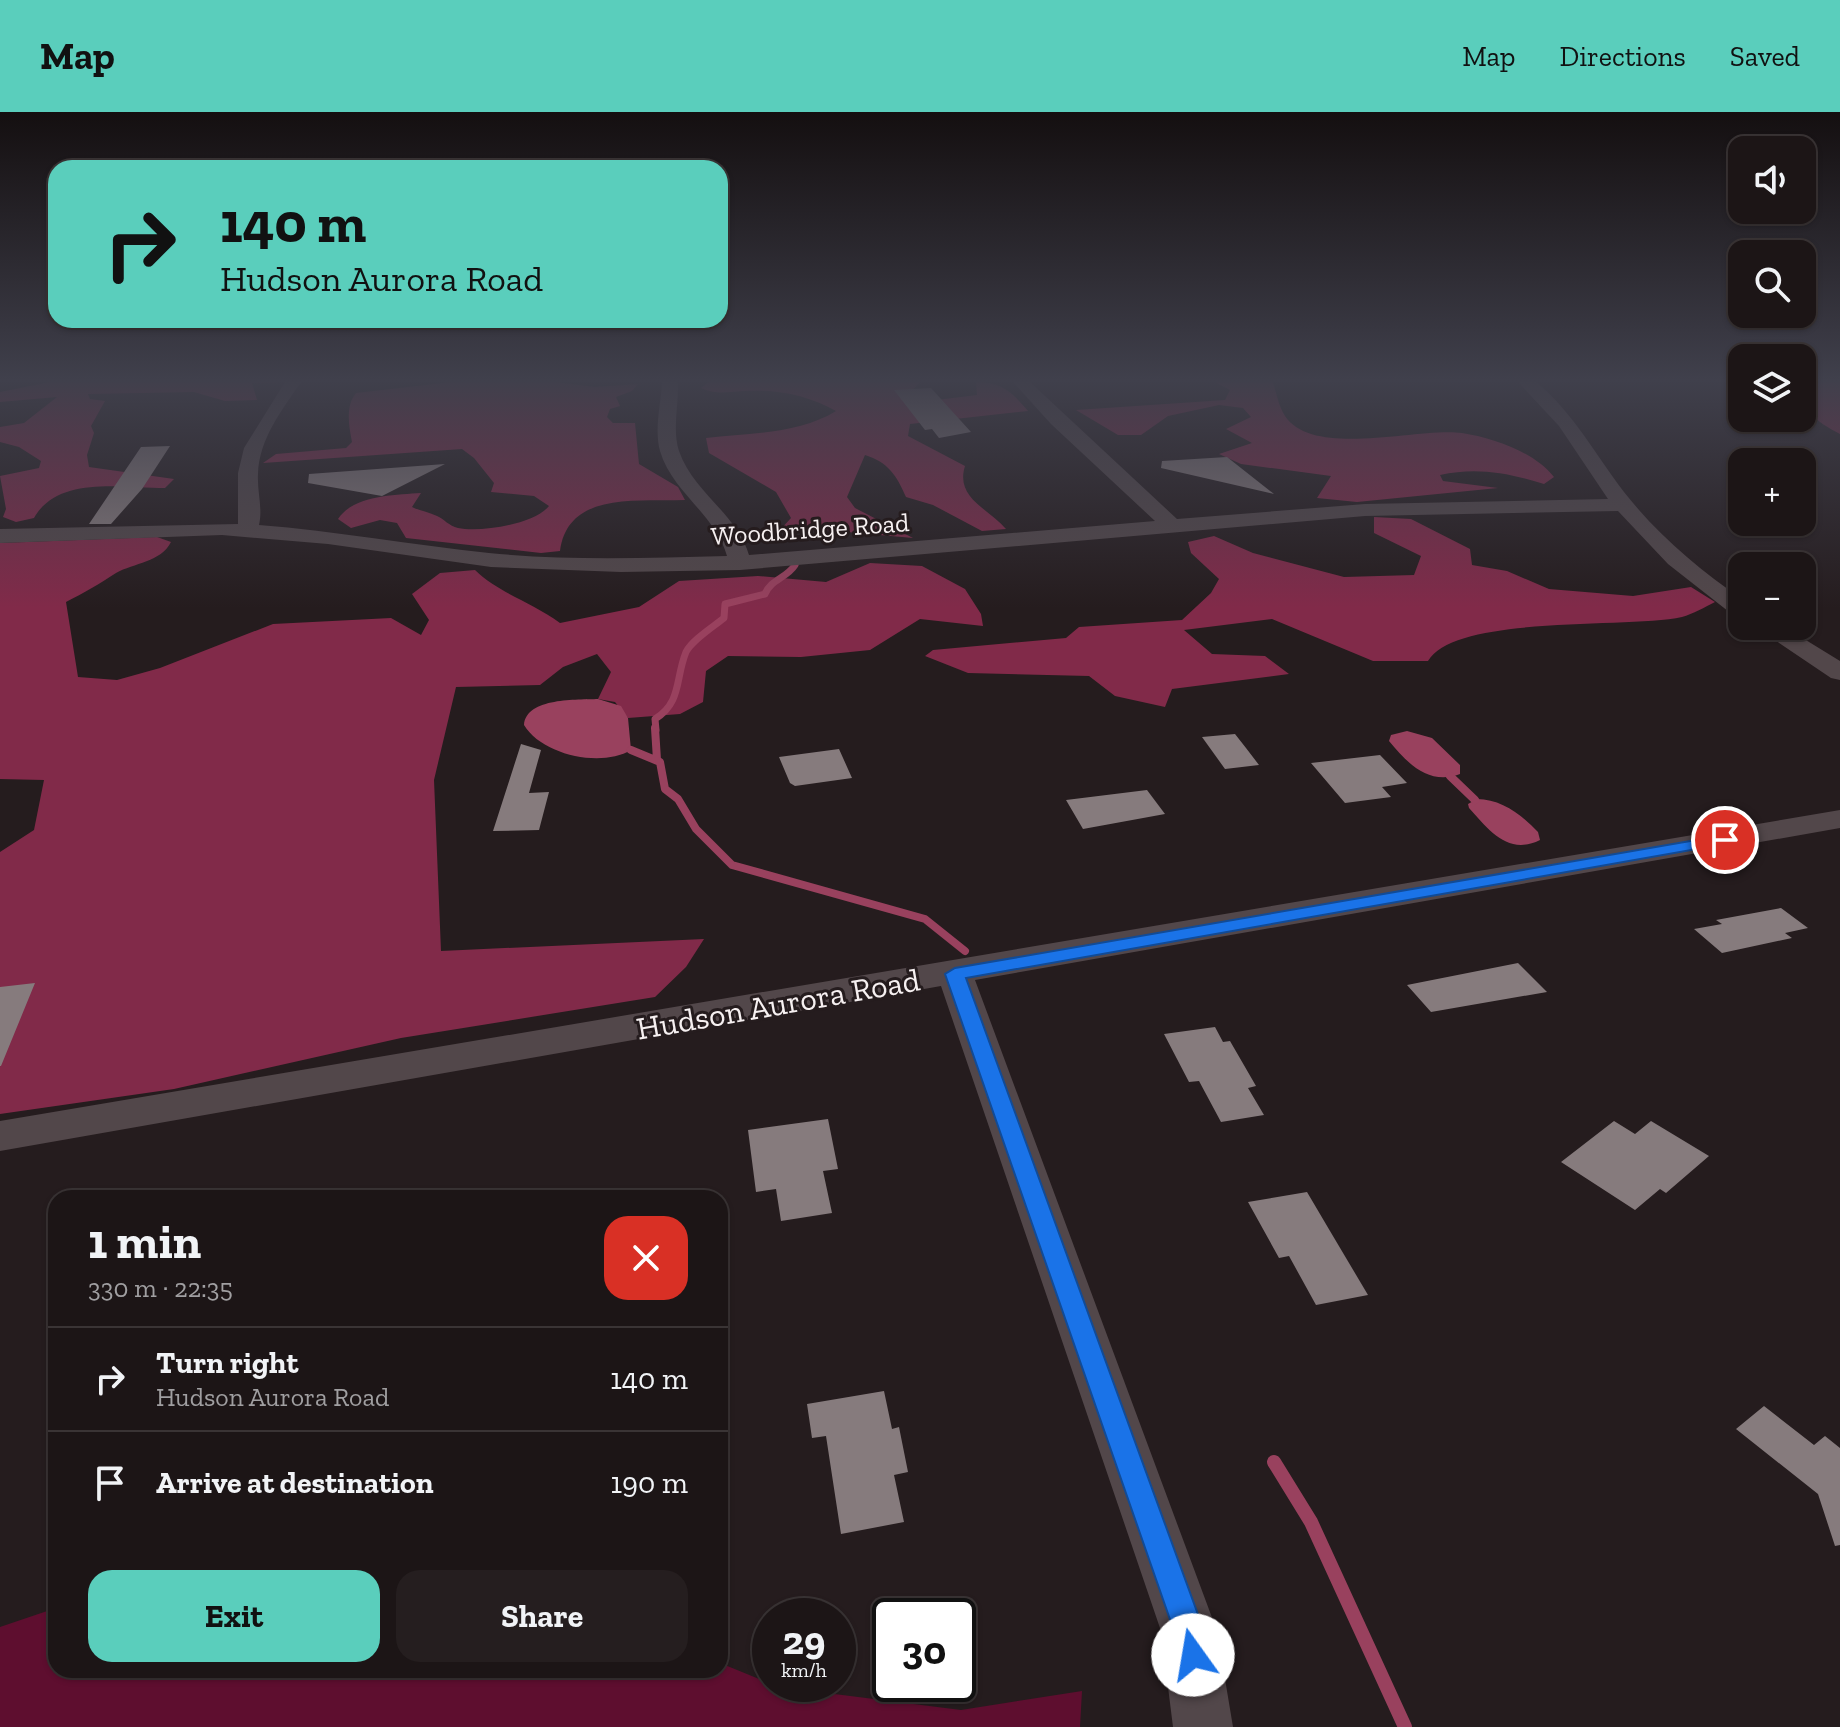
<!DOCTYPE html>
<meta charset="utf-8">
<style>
:root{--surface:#1c1516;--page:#251e1f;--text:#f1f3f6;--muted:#a09fa1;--line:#3a3435;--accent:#5acebc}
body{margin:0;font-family:"Zilla Slab",serif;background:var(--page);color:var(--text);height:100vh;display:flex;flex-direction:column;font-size:30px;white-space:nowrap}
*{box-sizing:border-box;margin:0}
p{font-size:26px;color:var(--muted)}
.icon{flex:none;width:44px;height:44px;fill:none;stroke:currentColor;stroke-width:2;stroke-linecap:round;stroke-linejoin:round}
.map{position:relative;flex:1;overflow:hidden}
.sheet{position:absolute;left:48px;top:1078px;width:680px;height:488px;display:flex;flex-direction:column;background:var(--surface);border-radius:24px;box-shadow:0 2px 6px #0004,0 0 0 2px var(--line)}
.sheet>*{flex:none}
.banner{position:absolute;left:48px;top:48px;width:680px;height:168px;border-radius:24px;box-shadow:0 2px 6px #0004,0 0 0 2px var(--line);background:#5acebc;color:#111;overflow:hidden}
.tools{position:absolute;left:1728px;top:24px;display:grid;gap:16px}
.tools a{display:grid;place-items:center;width:88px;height:88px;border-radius:16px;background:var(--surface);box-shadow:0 2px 6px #0004,0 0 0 2px var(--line);font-size:40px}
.speed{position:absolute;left:752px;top:1486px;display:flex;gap:16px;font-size:40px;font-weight:700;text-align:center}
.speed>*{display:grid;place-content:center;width:104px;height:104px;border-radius:50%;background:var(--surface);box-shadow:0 2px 6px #0004,0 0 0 2px var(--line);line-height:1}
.speed small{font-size:20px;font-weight:400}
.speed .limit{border:4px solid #111;border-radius:12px;background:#fff;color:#111}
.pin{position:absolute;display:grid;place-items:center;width:68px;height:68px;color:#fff;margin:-34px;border:4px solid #fff;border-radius:50%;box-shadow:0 2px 8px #0007}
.me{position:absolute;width:88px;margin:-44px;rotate:347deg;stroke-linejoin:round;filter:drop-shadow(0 0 6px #0008)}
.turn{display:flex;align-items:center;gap:28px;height:168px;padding:0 40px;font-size:36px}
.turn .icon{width:104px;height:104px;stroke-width:2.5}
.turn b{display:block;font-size:56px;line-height:68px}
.round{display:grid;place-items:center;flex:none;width:84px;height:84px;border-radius:24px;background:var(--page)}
.overview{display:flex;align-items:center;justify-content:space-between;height:136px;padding:0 40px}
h1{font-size:48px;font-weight:800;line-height:60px}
.button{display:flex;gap:16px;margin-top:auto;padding:16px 40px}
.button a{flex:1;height:92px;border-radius:24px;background:var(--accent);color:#111;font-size:32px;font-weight:800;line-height:92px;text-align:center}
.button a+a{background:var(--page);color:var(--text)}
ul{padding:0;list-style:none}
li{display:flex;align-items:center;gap:24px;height:104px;padding:0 40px;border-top:2px solid var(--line)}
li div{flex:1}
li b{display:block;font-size:30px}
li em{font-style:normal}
header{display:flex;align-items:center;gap:48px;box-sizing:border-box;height:112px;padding:0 40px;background:var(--accent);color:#111}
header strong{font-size:38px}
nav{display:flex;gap:44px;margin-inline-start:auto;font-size:28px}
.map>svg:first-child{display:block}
.green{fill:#5e0e2f}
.forest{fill:#812a49}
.water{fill:#99415e}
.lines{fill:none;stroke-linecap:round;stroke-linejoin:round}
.stream-far2{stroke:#99415e;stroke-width:7}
.stream-far1{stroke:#99415e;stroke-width:8}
.stream{stroke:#99415e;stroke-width:14}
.building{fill:#867b7d}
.minor{fill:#52474a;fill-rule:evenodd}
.route{fill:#1a73e8;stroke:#114b97;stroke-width:2}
.labels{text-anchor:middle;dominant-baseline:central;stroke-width:6;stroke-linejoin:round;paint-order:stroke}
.far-street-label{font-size:26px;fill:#f6f0f1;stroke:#251c1e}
.street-label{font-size:32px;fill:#f6f0f1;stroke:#251c1e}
</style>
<header>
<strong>Map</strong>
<nav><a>Map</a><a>Directions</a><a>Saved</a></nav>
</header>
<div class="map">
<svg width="1840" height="1615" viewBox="0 0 1840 1615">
<rect width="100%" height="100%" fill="#251c1e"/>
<path class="green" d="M56 1496V1558H720V1551L779 1575 961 1598 1082 1579 1080 1615H0V1515Z"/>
<path class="forest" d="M50 270H284L252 271 257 288 225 289 194 280 88 282 90 287 105 289 91 314 94 321 87 343 89 355 174 367 165 376C122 376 58 363 34 406L16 410 3 405 6 397 0 364 39 356 41 349 19 335 0 330V315L24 311 57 285 0 290V280Z
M451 270H555L595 275 638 272 632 279 616 285 620 294 610 297 607 305 613 311H635L639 352 678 375 685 388C637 390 568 379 560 439L541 441 406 426 397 411 380 408 351 416 338 407C354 383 394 383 421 381L412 395C420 399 429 400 437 404 444 407 449 414 458 416 480 421 535 412 549 394L534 384 491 380 494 371 474 346 462 337 263 351 276 342 346 336 352 330C349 315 345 294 356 281Z
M709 270H920L905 286 912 291 977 283 976 270C1002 270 1012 280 1028 299L910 312 908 324 965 354C955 386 988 396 1006 417L982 419 933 393 906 385C897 364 888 350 865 343L847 385 855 396 913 426 825 418 779 419 791 406 776 380 709 341 706 326C749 321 799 322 836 299 808 283 776 277 744 279 726 280 717 283 701 276Z
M1215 270H1273C1276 280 1279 295 1285 304 1314 347 1418 315 1462 321 1494 326 1534 340 1554 365L1544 372C1508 361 1477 355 1440 363L1443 369 1498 376 1357 390 1317 386 1331 364 1241 352 1219 342 1252 331 1226 317 1251 305 1243 296 1219 293 1168 304 1141 323H1118L1076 298 1225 288 1230 278Z
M1802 270H1840V322C1815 309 1802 299 1802 270Z
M1374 405 1411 407 1470 437 1472 453 1507 459 1549 477 1633 484 1691 475 1715 490C1705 495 1693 502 1682 505 1628 517 1455 502 1428 549H1373L1272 507 1184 518 1212 542 1265 544 1289 562 1172 577 1165 595 1115 584 1089 564 968 561 925 544 933 538 1066 526 1079 515 1182 508 1211 481 1219 467 1191 441 1188 430 1214 424 1253 441 1344 465 1414 463 1421 444 1374 421Z
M157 425 171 430C161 450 134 451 116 461 99 472 84 481 66 490L78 565 117 568 160 556 273 512 391 506 421 523 429 508 412 482 440 461 475 458C500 482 532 490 560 511L639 495 679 469 758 464 826 470 870 451 922 454 965 477 981 502 983 514 920 507 870 538 801 545 728 544 706 559 703 590 680 602 628 606 615 590 598 587 611 560 597 542 563 555 540 573 456 575 434 668 441 839 704 827 686 855 655 885 401 926 174 977 0 1002V740L34 718 44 668 0 667V431Z"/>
<path class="water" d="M598 587 621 594 628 606 631 638C601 656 542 643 524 613 526 585 578 588 598 587Z
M1407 619 1432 626 1460 653V662C1429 674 1407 651 1389 629L1391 623Z
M1477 687C1501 687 1522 703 1538 720L1540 728C1508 744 1489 718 1469 696L1468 692Z"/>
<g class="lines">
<path class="stream-far2" d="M656 618 655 607C682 590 675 567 686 540 692 528 713 515 724 506L725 492 765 482C770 468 787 466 795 453"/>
<path class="stream-far1" d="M655 616 657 648
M631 638 660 650 665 677 678 687 696 717 732 753 925 807 965 839
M1450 664 1475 688"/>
<path class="stream" d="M1274 1350 1311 1410 1405 1615"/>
</g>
<path class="building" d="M931 276 971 320 939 326 932 317 925 318 894 278Z
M170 334 142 377 111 412H89L141 335Z
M1227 345 1274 382 1161 356 1162 349Z
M445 352 382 384 308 371 309 362Z
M1235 622 1246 636 1259 653 1225 657 1202 625Z
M521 632 541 638 529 681 549 680 539 718 493 719Z
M839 637 852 666 795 674 790 671 779 645Z
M1380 643 1407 671 1382 675 1391 685 1345 691 1311 651Z
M1147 678 1165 702 1083 717 1066 688Z
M1781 796 1808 816 1785 821 1792 826 1722 841 1694 817 1722 812 1716 808Z
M1518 851 1547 880 1431 900 1407 873Z
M35 871 1 954H0V875Z
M1215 915 1223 930 1230 929 1256 974 1248 976 1264 1003 1221 1010 1199 969 1189 970 1164 922Z
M828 1007 838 1057 823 1059 832 1101 781 1109 776 1077 756 1080 748 1018Z
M1614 1009 1635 1022 1651 1009 1709 1044 1666 1081 1660 1077 1635 1098 1561 1050Z
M1307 1080 1330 1119 1368 1183 1316 1193 1289 1144 1279 1146 1248 1090Z
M884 1279 892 1317 899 1315 908 1360 894 1363 904 1410 841 1422 826 1324 812 1326 807 1292Z
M1764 1294 1814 1333 1825 1324 1840 1336V1433L1835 1434 1818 1382 1736 1317Z"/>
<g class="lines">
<path class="minor" d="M285 270H301C282 298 259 327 258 362 257 380 263 396 259 413 336 419 412 433 489 441 568 449 648 446 727 444 716 403 672 380 660 339 654 317 661 292 662 270H678C679 292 672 317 679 339 693 380 737 402 749 443L1155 409 1051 312 1013 270H1030L1177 407 1365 392 1608 387 1559 314 1518 270H1536C1573 300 1595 342 1624 380 1657 422 1698 457 1742 487V505L1733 503 1668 452 1618 399 1365 404 740 458 621 460 491 455 328 432 222 423 0 431V417L238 412V361L244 336Z
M1754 514H1783L1840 549V568L1831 566Z
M1840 698V716L975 868 1217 1519 1233 1615H1173L1161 1519 941 874 0 1039V1009Z"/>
</g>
<linearGradient id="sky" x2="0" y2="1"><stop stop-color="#140f10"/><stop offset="0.54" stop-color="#40404c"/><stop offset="1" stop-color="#40404c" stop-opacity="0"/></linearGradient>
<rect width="1840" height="496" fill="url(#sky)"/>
<path class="route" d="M1725 723 1731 724V731L966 866 1204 1519 1208 1543 1204 1554 1193 1559 1182 1554 1174 1519 945 862 955 856Z"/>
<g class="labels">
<g class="far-street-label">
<text transform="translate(810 417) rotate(-4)">Woodbridge Road</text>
</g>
<g class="street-label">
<text transform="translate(778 892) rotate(-10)">Hudson Aurora Road</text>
</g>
</g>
</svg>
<div class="tools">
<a><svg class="icon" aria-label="sound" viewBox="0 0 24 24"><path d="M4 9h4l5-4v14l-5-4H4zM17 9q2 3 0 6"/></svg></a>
<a><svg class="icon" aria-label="search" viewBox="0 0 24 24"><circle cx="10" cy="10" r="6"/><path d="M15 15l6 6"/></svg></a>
<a><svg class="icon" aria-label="layers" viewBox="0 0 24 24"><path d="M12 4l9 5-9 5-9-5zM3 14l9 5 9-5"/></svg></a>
<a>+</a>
<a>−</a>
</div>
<div class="speed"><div>29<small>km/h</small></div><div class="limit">30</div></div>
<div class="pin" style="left:1725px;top:728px;background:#d93025"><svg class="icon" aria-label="arrive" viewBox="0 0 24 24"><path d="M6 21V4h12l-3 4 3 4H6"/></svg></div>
<svg class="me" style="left:1193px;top:1543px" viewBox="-20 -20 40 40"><circle r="19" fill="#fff"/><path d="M0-13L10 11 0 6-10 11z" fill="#1a73e8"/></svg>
<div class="banner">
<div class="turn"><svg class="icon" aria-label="right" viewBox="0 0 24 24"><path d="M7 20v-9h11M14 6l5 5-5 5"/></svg><div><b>140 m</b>Hudson Aurora Road</div></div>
</div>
<section class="sheet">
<div class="overview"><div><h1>1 min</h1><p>330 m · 22:35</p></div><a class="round" style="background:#d93025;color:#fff"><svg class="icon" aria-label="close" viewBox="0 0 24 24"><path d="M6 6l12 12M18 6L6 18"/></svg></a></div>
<ul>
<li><svg class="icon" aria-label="right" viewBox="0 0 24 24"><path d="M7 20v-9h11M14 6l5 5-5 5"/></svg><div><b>Turn right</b><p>Hudson Aurora Road</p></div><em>140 m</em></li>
<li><svg class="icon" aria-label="arrive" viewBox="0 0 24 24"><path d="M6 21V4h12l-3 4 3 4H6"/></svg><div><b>Arrive at destination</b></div><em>190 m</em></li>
</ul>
<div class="button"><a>Exit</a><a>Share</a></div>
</section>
</div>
